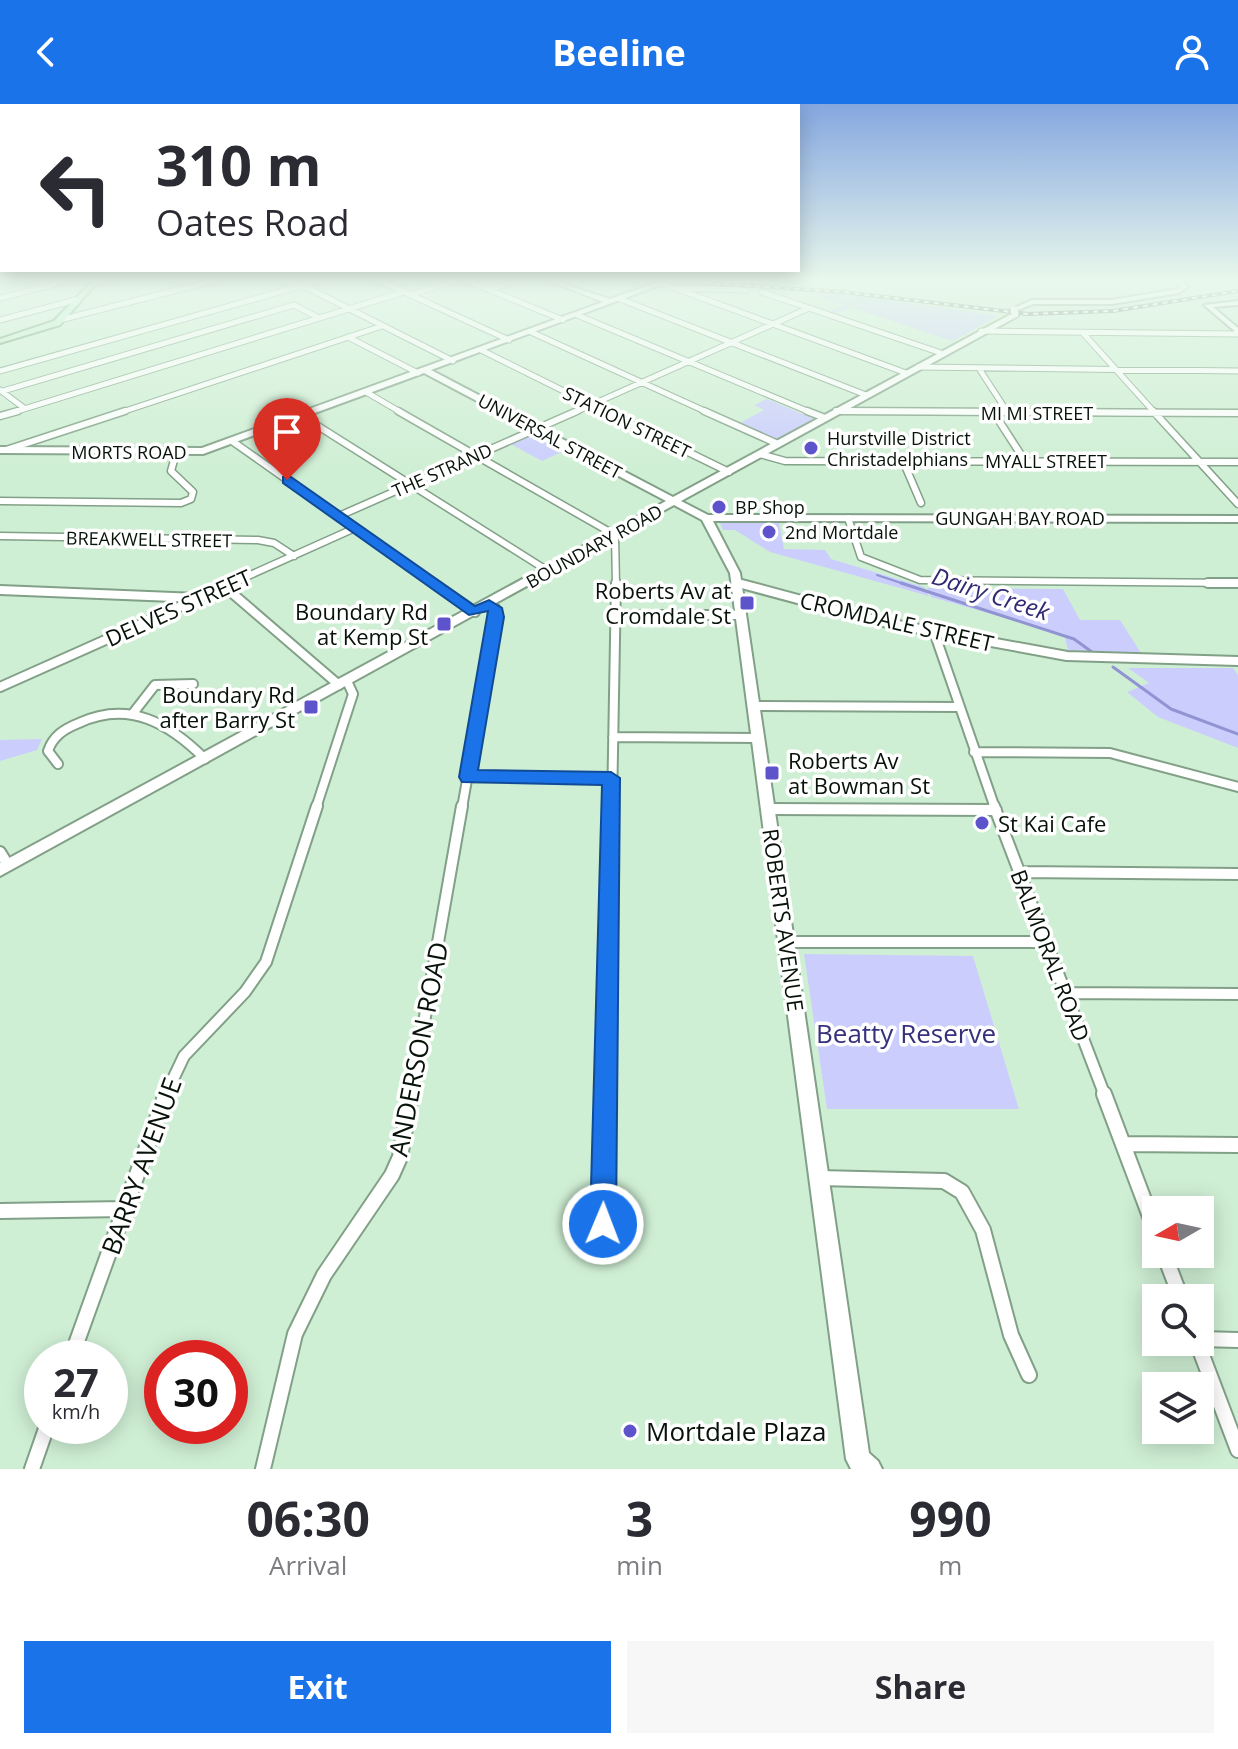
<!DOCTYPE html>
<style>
:root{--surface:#fff;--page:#f7f7f7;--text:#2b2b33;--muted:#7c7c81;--accent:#1a73e8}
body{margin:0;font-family:"Open Sans",sans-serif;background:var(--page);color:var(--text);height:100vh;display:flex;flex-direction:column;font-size:30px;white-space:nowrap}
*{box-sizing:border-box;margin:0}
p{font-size:26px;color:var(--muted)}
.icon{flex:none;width:44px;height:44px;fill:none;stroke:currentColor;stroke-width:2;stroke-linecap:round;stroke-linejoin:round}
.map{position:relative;height:1365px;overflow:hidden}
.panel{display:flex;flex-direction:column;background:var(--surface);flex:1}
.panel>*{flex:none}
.top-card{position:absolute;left:0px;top:0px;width:800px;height:168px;box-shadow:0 4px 20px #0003;background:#fff;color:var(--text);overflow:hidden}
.needle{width:52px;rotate:261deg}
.fabs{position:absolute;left:1142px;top:1092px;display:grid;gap:16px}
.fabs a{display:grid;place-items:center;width:72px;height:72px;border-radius:0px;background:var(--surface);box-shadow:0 4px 20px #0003;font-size:40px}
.speed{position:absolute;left:24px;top:1236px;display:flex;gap:16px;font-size:40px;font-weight:700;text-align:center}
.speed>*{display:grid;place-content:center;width:104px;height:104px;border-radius:50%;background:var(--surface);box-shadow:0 4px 20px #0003;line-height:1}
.speed small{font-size:20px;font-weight:400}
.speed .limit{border:12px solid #d22;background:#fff;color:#111}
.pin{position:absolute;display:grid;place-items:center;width:68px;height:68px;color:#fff;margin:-82px -34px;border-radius:50% 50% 50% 0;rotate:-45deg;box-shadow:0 0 8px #0007}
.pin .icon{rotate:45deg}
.me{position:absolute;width:88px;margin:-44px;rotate:1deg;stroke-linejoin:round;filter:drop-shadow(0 0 6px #0008)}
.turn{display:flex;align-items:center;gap:28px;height:168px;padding:0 24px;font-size:36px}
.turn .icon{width:104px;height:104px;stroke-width:2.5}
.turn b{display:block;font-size:56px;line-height:68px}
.eta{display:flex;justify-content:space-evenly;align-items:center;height:136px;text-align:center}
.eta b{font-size:48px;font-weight:700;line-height:56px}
.primary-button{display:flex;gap:16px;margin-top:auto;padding:16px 24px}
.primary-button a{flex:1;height:92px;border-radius:0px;background:var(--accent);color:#fff;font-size:32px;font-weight:700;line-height:92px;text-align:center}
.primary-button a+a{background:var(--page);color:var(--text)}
header{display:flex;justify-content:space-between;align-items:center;height:104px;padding:0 24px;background:var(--accent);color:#fff;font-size:36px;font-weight:700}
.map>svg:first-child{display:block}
.green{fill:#cbcefd}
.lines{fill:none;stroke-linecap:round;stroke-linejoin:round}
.stream-far1{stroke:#9194d3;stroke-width:2}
.stream{stroke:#9194d3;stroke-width:3}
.street-far4-casing{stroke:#82a087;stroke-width:7}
.street-far3-casing{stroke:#82a087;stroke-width:9}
.street-far2-casing{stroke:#82a087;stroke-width:12}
.street-far1-casing{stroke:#82a087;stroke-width:14}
.street-casing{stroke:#82a087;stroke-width:18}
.secondary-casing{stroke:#82a087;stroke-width:4}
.primary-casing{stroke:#689e72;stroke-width:4}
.street-far4{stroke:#fff;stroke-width:5}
.street-far3{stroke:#fff;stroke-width:6}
.street-far2{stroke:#fff;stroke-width:8}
.street-far1{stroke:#fff;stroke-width:10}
.street{stroke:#fff;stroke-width:14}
.secondary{fill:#fff;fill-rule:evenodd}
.primary{fill:#c4f2cd;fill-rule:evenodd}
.rail-casing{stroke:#607463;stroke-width:4}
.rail{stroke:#fff;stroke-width:2;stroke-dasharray:5;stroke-linecap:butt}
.secondary-bridge-casing{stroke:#82a087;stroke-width:9;stroke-linecap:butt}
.secondary-bridge{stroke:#fff;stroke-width:7}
.route{fill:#1a73e8;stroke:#114b97;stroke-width:2}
.poi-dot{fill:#5d53cb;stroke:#fff;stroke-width:3}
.labels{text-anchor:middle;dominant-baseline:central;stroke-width:7;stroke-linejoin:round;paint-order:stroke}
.far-street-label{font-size:18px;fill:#071209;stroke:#fff}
.far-poi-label{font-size:18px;fill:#071209;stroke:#fff;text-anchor:start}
.poi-label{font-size:22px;fill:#071209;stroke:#fff;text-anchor:end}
.street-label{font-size:22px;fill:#071209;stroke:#fff}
.water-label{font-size:24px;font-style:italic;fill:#302a74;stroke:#fff}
.near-park-label{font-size:26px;fill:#36317c;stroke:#fff}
.near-street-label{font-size:26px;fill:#071209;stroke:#fff}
.near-poi-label{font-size:26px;fill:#071209;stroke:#fff;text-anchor:start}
</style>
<header><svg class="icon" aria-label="back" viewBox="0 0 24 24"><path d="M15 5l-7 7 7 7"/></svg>Beeline<svg class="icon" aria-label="person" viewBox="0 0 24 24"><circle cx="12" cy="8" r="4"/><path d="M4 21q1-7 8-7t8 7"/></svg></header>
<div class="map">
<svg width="1238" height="1365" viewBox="0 0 1238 1365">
<rect width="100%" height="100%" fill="#cfefd4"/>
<path class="green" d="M798 186 852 190 998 212 953 237 850 203 836 210 830 207 842 201Z
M767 295 817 316 779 337 740 319 764 306 754 301Z
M532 328 566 346 542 357 509 339Z
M779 418 784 445 825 446 831 455 924 483 929 492 770 448 735 426H723L720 419Z
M927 484 1063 485 1080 516H1120L1141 549 1068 546 1064 530 931 493Z
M1128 564H1233L1238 571V644L1158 613 1127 588 1149 579Z
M42 635 37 646 0 657V636Z
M804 850 973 852 1019 1005H827Z"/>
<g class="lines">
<path class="stream-far1" d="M877 471 907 481"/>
<path class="stream" d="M901 479 1074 535 1092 548
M1113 563 1171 605 1238 630"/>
<defs>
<path id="street-far4" d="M376 175 509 236
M463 175 563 216
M549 175 562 180
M0 177 11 175
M93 179 115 175
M661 179 906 269
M302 181 453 257
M678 184 746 186
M490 185 522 175
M762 188 941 249
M410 191 460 175
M0 194 75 175
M620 195 866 291
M577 211 812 309
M0 216 79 195
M60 216 220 175
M981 227 1238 230
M531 228 709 309
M1083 229 1155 309
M348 233 418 269
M481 246 608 309
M918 263 1238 267
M980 266 1008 309
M0 267 325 175
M0 286 24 304
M3 287 294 201 319 214
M366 288 402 309
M836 307 1160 309
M11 309 404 188
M119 309 382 222
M573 309 809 204"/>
<path id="street-far3" d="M398 307 615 431 616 481
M604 307 729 368
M704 307 778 340
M807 307 825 314
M836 307 1238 309
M1153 307 1238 400
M994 309 1025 357
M0 312 18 307
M302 312 548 467
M232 337 436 481
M6 346 125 307
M760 350 785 357 1238 358
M903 357 921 399
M0 397 181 399 191 395 193 388 171 367 176 349
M339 412 577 307
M848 414 861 453 920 476 1238 479
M0 432 258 436 274 439 294 452
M738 479 744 481
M228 481 355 424"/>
<path id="street-far2" d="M433 479 475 508
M738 479 887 519 1067 552 1238 557
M1208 479H1238
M225 483 339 581
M0 486 198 494
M616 511H742
M934 528 995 704
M0 583 233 479
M754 602 958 603
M134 608 155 581 193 580
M613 633 758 634
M974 648 1110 649 1238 683
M58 660 48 647C53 632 64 625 79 619 129 596 169 619 205 655
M468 673 611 674
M316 704 353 590 347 577
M462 704 496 513 495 504 489 500
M612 704 616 479"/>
<path id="street-far1" d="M994 702 1105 992
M769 705 996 706
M0 748 8 761
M1020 768 1238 770
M786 838H1046
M1066 889 1238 890
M165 992 184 952 245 888 266 858 317 702
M411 992 462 702
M606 992 612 702"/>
<path id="street" d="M1104 990 1156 1128
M1123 1040 1238 1041
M819 1074 944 1077 962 1088 983 1126 1011 1231 1029 1271
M0 1107 124 1105
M603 1120 606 990
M1164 1150 1181 1194
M1200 1235 1238 1236
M1197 1238 1238 1346
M71 1254 166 990
M32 1365 47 1322
M263 1365 295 1230 324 1171 392 1071 400 1053 411 990"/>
<path id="secondary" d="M1173 175H1180L1188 183 1179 189 1112 200H1033L1016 207 1010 206 1032 196H1112L1177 185 1181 183Z
M661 177 663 180 431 266 673 393 1015 208 1018 212 681 397 708 411 1238 412V418L713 417 740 469 869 1349 878 1357 882 1365H851L846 1355 730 469 702 416 674 401 0 772V759L666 397 424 269 203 350 0 349V343L202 344 603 198 560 181V179L610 195Z
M1238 197V201L1213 203 1238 224V230L1204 201Z"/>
<path id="primary" d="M94 175H100L60 221 0 239V235L54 217Z"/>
</defs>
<use href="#street-far4" class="street-far4-casing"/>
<use href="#street-far3" class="street-far3-casing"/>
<use href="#street-far2" class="street-far2-casing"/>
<use href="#street-far1" class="street-far1-casing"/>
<use href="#street" class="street-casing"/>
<use href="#secondary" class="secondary-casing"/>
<use href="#primary" class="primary-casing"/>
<use href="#street-far4" class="street-far4"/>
<use href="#street-far3" class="street-far3"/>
<use href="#street-far2" class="street-far2"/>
<use href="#street-far1" class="street-far1"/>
<use href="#street" class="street"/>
<use href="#secondary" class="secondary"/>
<use href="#primary" class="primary"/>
<defs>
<path id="rail" d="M645 175 843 188 1028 210 1113 207 1238 187"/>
</defs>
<use href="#rail" class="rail-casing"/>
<use href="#rail" class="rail"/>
<defs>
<path id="secondary-bridge" d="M1014 206 1015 210"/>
</defs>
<use href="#secondary-bridge" class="secondary-bridge-casing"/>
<use href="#secondary-bridge" class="secondary-bridge"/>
</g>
<linearGradient id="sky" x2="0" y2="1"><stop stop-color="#85a7e0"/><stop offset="0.48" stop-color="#e9f8ec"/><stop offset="1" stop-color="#e9f8ec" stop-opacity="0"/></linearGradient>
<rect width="1238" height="366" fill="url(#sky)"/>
<path class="route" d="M283 373H291L475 502 489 496 502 504 504 513 478 666 611 668 620 674 616 1120 613 1130 603 1133 594 1130 590 1120 602 681 462 678 459 673 488 507 469 511 283 379Z"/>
<g class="poi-dot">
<circle cx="811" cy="344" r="8"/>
<circle cx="719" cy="403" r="8"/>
<circle cx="769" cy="428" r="8"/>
<rect x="739" y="491" width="16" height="16" rx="4"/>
<rect x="436" y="512" width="16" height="16" rx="4"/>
<rect x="303" y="595" width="16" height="16" rx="4"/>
<rect x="764" y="661" width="16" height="16" rx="4"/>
<circle cx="982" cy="719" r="8"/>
<circle cx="630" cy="1327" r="8"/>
</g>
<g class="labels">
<g class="far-street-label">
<text x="1037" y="309">MI MI STREET</text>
<text transform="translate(627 318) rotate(26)">STATION STREET</text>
<text transform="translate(550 332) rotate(28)">UNIVERSAL STREET</text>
<text x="129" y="348">MORTS ROAD</text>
<text x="1046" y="357">MYALL STREET</text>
<text transform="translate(442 366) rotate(-24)">THE STRAND</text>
<text x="1020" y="414">GUNGAH BAY ROAD</text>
<text transform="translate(149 435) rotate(1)">BREAKWELL STREET</text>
<text transform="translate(594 442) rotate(-29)">BOUNDARY ROAD</text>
</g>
<g class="far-poi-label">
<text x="827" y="334">Hurstville District<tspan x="827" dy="21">Christadelphians</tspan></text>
<text x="735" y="403">BP Shop</text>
<text x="785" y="428">2nd Mortdale</text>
</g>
<g class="poi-label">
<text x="731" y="486">Roberts Av at<tspan x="731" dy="25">Cromdale St</tspan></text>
<text x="428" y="507">Boundary Rd<tspan x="428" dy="25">at Kemp St</tspan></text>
<text x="295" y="590">Boundary Rd<tspan x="295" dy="25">after Barry St</tspan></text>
<text x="788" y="656" text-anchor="start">Roberts Av<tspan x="788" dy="25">at Bowman St</tspan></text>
<text x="998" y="719" text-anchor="start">St Kai Cafe</text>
</g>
<g class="street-label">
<text transform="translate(178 503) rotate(-24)">DELVES STREET</text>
<text transform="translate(897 517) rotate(13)">CROMDALE STREET</text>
<text transform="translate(784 816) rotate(82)">ROBERTS AVENUE</text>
<text transform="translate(1051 851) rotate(69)">BALMORAL ROAD</text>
</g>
<g class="water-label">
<text transform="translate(991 489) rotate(18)">Dairy Creek</text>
</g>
<g class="near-park-label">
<text x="906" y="929">Beatty Reserve</text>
</g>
<g class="near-street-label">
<text transform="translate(418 945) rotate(-79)">ANDERSON ROAD</text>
<text transform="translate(141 1062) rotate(-70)">BARRY AVENUE</text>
</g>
<g class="near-poi-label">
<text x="646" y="1327">Mortdale Plaza</text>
</g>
</g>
</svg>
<div class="fabs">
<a><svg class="needle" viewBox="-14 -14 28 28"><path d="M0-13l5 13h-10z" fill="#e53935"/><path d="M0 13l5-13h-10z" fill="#7c7c81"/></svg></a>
<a><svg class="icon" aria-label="search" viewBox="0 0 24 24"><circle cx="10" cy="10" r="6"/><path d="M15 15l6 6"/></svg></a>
<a><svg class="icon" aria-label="layers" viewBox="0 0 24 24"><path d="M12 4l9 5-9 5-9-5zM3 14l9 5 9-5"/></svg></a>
</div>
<div class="speed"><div>27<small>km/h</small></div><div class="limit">30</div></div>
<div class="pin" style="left:287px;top:376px;background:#d93025"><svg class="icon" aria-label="arrive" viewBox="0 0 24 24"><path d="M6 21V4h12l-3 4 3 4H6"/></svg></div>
<svg class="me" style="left:603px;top:1120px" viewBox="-20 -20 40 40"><circle r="17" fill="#1a73e8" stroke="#fff" stroke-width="3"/><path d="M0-11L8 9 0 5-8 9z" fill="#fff"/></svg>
<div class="top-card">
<div class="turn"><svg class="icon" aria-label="left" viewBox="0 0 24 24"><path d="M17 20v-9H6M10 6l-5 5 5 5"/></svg><div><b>310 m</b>Oates Road</div></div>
</div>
</div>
<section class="panel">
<div class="eta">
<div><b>06:30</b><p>Arrival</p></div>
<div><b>3</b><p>min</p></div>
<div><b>990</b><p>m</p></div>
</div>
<div class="primary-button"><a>Exit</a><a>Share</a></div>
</section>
